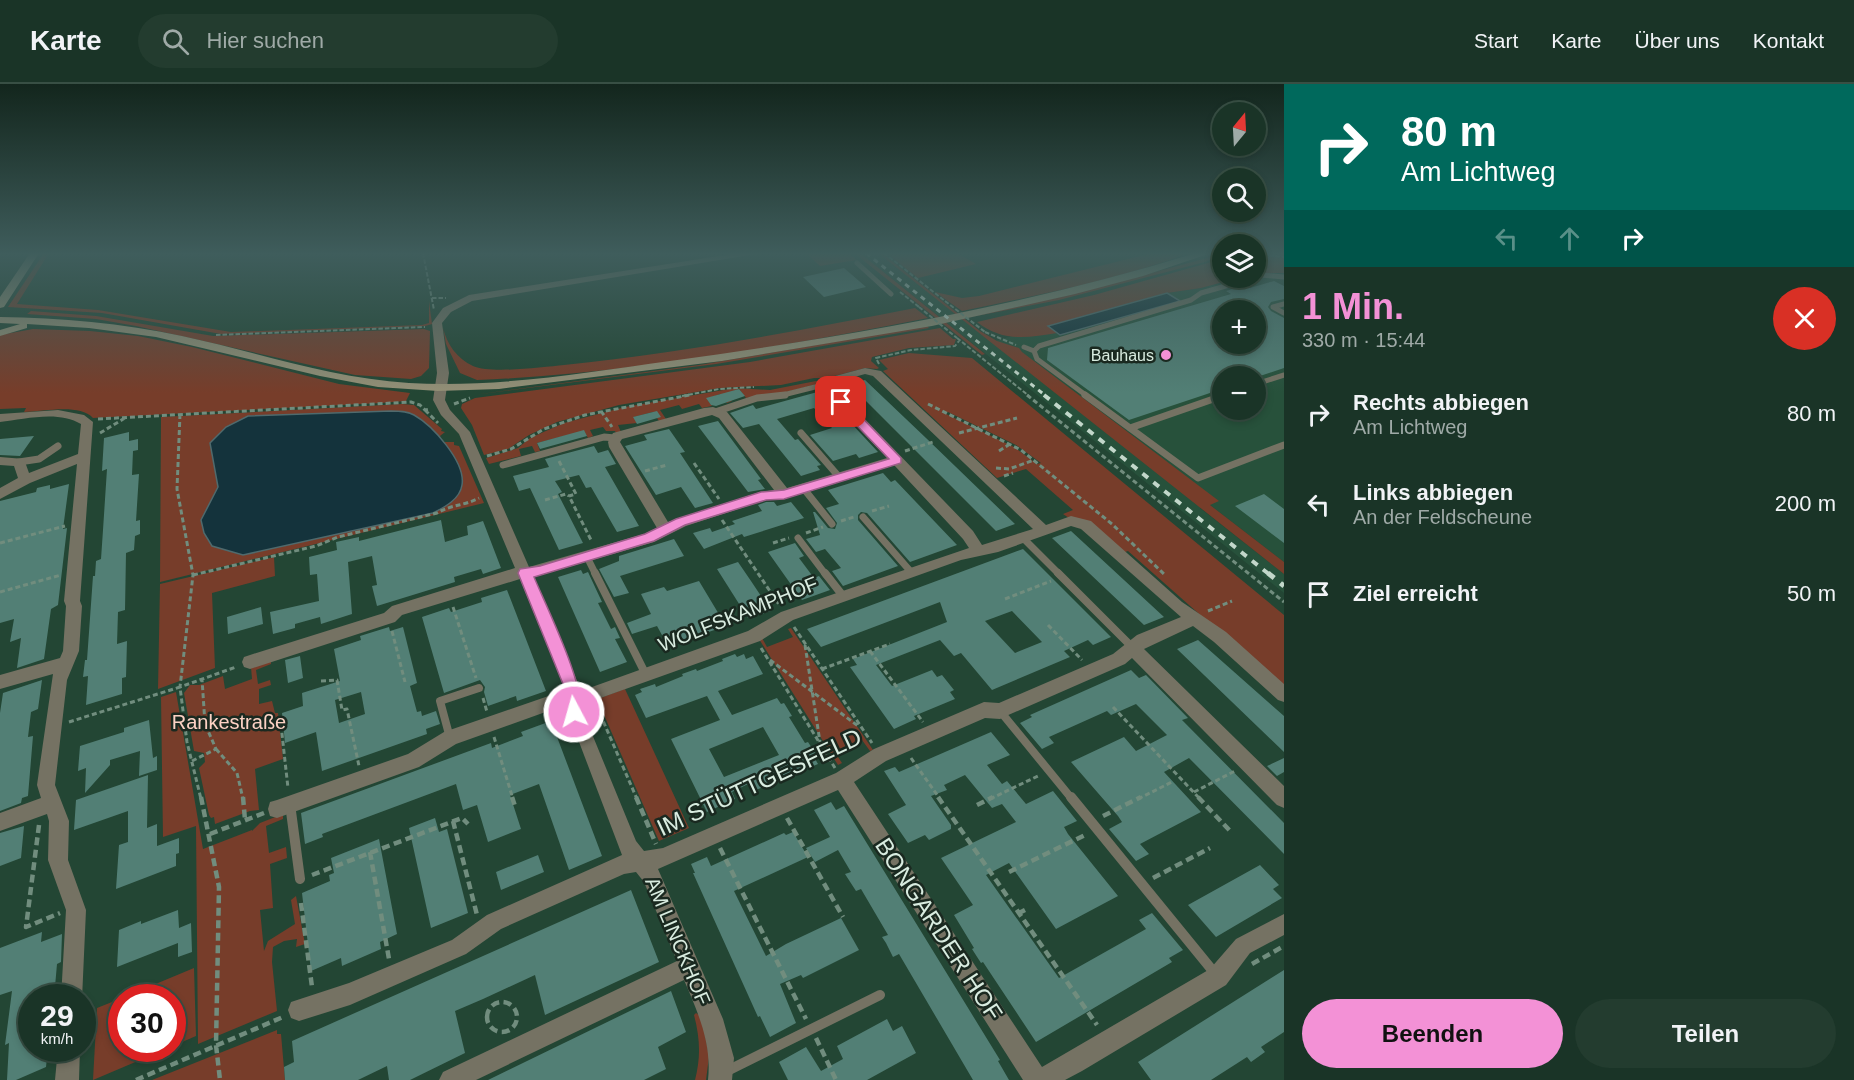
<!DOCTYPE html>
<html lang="de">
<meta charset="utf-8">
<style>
:root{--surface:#1a3427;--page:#233c2f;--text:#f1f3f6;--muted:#9faaa7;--line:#384f44;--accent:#f391d6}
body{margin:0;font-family:Helvetica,sans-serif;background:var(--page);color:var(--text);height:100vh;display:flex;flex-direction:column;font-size:22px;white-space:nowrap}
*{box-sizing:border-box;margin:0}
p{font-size:20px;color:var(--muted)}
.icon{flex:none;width:33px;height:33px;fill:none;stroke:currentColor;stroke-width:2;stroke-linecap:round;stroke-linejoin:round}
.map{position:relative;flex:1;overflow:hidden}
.sheet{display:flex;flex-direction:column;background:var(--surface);width:570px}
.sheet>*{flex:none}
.guide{background:#00695c;color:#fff;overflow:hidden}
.needle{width:39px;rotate:18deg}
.tools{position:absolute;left:1212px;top:18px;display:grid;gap:12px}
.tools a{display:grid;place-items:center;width:54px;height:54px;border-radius:50%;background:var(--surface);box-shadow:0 3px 9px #0003,0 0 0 2px var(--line);font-size:30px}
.speed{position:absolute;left:18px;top:900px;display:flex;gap:12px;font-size:30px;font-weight:700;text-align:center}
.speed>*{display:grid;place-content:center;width:78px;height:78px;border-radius:50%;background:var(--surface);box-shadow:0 3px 9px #0003,0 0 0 2px var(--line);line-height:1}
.speed small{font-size:15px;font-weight:400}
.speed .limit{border:9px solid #d22;background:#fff;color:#111}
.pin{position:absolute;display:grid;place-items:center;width:51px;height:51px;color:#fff;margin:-26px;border-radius:12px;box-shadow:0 3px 9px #0006}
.me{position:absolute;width:66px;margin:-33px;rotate:354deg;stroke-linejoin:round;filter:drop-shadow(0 0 4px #0008)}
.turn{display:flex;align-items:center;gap:21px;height:126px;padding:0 18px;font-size:27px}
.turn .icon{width:78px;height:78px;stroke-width:2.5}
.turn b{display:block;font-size:42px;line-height:51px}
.lanes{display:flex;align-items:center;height:57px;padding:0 18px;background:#0003;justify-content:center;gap:30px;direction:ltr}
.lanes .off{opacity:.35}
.round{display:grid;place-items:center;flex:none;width:63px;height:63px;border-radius:32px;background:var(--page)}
.summary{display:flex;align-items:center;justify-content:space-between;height:102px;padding:0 18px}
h1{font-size:36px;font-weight:600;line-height:45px;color:var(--accent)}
.action{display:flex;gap:12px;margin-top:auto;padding:12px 18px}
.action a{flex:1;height:69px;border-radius:36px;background:var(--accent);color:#111;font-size:24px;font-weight:600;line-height:69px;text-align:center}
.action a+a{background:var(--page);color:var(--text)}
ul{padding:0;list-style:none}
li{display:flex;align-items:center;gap:18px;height:90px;padding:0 18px}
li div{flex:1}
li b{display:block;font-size:22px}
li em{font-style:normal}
header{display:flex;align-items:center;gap:36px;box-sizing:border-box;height:84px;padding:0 30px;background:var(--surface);border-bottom:2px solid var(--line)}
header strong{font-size:28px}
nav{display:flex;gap:33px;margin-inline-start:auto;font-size:21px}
.search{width:420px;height:54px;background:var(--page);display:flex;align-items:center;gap:15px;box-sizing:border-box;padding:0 21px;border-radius:33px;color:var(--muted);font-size:22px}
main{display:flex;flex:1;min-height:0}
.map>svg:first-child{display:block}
.built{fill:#27513b;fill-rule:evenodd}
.green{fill:#773d2a;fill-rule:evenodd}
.water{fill:#14333c;stroke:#4f6a6d;stroke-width:1.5}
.building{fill:#527f75;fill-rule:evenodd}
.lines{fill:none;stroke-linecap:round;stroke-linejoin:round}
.path-far2{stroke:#718d7e;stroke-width:2;stroke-dasharray:4.5 2;stroke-linecap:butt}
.path-far1{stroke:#718d7e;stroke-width:3;stroke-dasharray:5 3;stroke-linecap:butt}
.path{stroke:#718d7e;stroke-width:4.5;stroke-dasharray:8 4.5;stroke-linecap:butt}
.lane-far3{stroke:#757263;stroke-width:5}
.lane-far2{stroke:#757263;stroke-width:7}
.lane-far1{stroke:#757263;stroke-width:8}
.lane{stroke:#757263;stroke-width:10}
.street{fill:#757263;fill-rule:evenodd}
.secondary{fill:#938f76;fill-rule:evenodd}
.rail-far2{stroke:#c2d7ca;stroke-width:3;stroke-dasharray:5 5;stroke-linecap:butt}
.rail-far1{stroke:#c2d7ca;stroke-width:4;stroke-dasharray:7 7;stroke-linecap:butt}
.rail{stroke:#c2d7ca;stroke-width:5;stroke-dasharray:8 8;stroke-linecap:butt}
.path-bridge{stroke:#718d7e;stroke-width:2;stroke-dasharray:4.5 2;stroke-linecap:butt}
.route{fill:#f391d6;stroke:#9e5e8b;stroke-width:1.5}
.poi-dot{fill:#f391d6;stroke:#1a2920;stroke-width:2}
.labels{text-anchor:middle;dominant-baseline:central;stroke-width:5;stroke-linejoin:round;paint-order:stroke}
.far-poi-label{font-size:16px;fill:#d9ece0;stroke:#1a2920;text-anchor:end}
.street-label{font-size:20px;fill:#d9ece0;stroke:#1a2920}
.park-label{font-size:20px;fill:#fcd2c4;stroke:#1a2920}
.near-street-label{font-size:24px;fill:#d9ece0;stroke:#1a2920}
</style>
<header>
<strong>Karte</strong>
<div class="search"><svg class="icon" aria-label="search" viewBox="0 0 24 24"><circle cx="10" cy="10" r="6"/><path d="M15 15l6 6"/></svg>Hier suchen</div>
<nav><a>Start</a><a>Karte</a><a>Über uns</a><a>Kontakt</a></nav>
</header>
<main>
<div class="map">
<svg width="1284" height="996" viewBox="0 0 1284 996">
<rect width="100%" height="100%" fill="#234634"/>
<path class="built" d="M860 169H878L991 258 1167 209 1201 204 1238 194H1256V189L1261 187 1284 189V478L1210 421 1200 424 1284 490V509ZM1222 226H1256V260H1222ZM1222 292H1256V326H1222Z"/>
<path class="green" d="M44 169H49L17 220 98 226 231 248 422 241 429 239V217L432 240 425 242 221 250 102 229 8 223Z
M806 169H850L856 176 820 182Z
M854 169H860L985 270 982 271Z
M878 169H882L980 247 997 257 1019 264 1022 268 1219 417 1210 421 1284 478V490Z
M886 169H957L976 180 918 194Z
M1152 169H1189C1117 196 1038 211 962 227L935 208 962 214 979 212Z
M1222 170 1205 178 1059 216 971 233 1077 209Z
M1256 172 1284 174V189H1256Z
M1222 175V194H1238L1201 204 1167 209 1049 242 1057 249C1027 254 1002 258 977 238L1094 211Z
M915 224 928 234C781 263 626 290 477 296L460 289 446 260 443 244C447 260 457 275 473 282 491 290 543 283 564 281 682 269 798 247 915 224Z
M31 227 96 232 213 252 424 245 430 247 429 284 421 292 411 295 355 291 136 242 96 235 27 230Z
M927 242 929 244 716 280 473 311 699 281Z
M940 244 953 255H956L954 261 909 264 872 273 871 277 879 284 877 285 865 284 827 294H814L781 301 720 304 619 321 557 338 529 351 508 365 484 371 472 341 461 324 462 320 475 314 750 278Z
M33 245 90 247 138 252 192 263 339 300 410 309 406 317 381 319 93 334C79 319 43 328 24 328L26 324 0 325V251Z
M909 269 972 274 1284 531V605L1128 467 1122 469 1069 434 1063 430 1073 426 1026 385 997 394 883 287 888 285 879 276ZM948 328 1016 361 1041 379 1037 380 1014 363 944 329Z
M816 297 821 299 775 311 773 309 746 314 739 305 726 310 732 317 727 319 720 310 707 315 712 322 702 324 699 320 682 325 679 321 660 326 666 335 659 337 653 328 634 333 637 339 618 341 621 348 616 349 615 347H606L603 343 590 346 593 352 588 354 584 347 537 359 540 367 535 368 532 362 519 365 521 372 489 380 486 374 518 364 530 354 564 339 625 323 735 304 770 306Z
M402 320 414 321 442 345 441 347 445 348 440 352 442 358H454V361L459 362 484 419 160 498 161 333Z
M274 473 275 492 212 509 215 584 158 605 160 500Z
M791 544 873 666 870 667 862 656 834 667 842 679 838 681 759 555 762 554 767 563 793 553 788 545Z
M271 577V580L256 586 258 600 270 596 271 601 259 605V620L272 617 275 629H278L283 675 255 685 259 726 250 727 215 740 214 733 211 734 209 731 199 684 205 678 204 669 194 667 184 609 190 601H199L223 592 225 605 252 595 251 583Z
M625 605 689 744 659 757 597 615Z
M176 608 203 765 252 746V747L260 739 283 730V735L266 742 269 769 286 763 287 774 270 780 273 824 260 826 264 867 268 857 295 840 291 816 296 812 305 860 296 863 297 855 284 857 273 863 272 878 277 927 198 960 196 742 163 753 161 613Z
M194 884 196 952 173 962 172 914H122Z
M122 914V964L166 965 93 996 97 924Z
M696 929 702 933 709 973 706 996H695C701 973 700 954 694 931Z
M277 946V950H281L285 996H152Z"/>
<path class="water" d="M1167 209 1180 217 1060 251 1048 242Z
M391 327C399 327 407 327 414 331 432 341 466 378 462 401 460 415 445 423 433 429L243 471 212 462 204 449 201 436 218 403 210 359 226 343 248 332Z"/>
<path class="building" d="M844 184 866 203 824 213 803 193Z
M1274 197 1284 202V215L1271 218 1268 223 1271 227 1284 234V284L1260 292H1222V305L1129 336 1047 276 1048 264 1231 210 1226 207 1246 201 1250 204ZM1222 226H1256V260H1222Z
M865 296 926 354 1015 440 996 447 849 300Z
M739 305 745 312 716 322 711 321 706 314Z
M821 307 878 368 859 374 856 370 833 377 810 351 832 344 814 324 777 335 795 356 798 355 821 381 817 382 820 386 801 392 759 340 743 344 730 329 753 321 756 325Z
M657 327 661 333 637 340 633 333Z
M718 337 761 395 758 396 765 405 748 408 698 342Z
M669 345 685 368 680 369 713 419 695 424 681 403 656 411 625 362 647 356 644 351Z
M584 346 587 352 540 365 537 359Z
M129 348V357L138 355V366L133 367 132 391 139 390 136 437 140 436V450L135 452 134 466 126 469 125 526 118 528 117 560 127 557 126 593 122 594V610L86 621 88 592 83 593 85 576H87L93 492H95L96 477 101 475 103 446 107 385 102 387 104 354Z
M34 352 20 372 0 371V355Z
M594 362 598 369 608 366 616 380 605 383 639 442 617 448 591 403 586 404 579 391 555 397 562 408 558 410 583 459 559 466 530 404 519 407 513 392 549 383 545 375Z
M883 389 891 398 895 396 957 461 910 478 867 429 861 428 858 431V436L898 482 843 502 832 487 841 484 825 465 816 468 806 455 820 451 813 428H815L828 444 835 445 837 439 826 424 839 420 828 406Z
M69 400 63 445 67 444 58 521 51 525 44 575 17 584 21 554 10 558 14 535 0 539V417L36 408 37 404 50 401V405Z
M1264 410 1284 425V459L1235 422Z
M766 418H774L777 422 791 418 804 434 744 453 742 450 704 465 693 449 710 444 712 448 735 440 732 437 762 427 758 421Z
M441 436 445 458 468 451 467 442 483 437 501 484 483 490 481 485 454 493 455 498 377 522 372 502 377 501 372 472 348 478 352 530 321 540 320 533 295 540V544L273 550 270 528 319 517 317 490 310 491 309 473 337 466 336 458 359 453V457Z
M1071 447 1084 459 1164 533 1144 541 1052 454Z
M674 455 684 472 620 492 629 509 614 513 599 485 619 477V472Z
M795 459 804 472 799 474 814 494 819 492 830 506 802 516 768 468Z
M1023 465 1111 553 1093 561 1088 556 1064 567 1070 573 992 606 961 569 954 572 940 556 876 581 892 602 932 586 937 593 942 591 954 606 950 608 955 615 914 632 916 635 894 645 850 583 857 581 853 575 947 538 940 518 821 563 807 545ZM1012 527 1042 558 1015 569 985 537Z
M738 478 751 497 771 527 748 534 717 485Z
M581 486 583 490 588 488 602 518 598 519 611 545 615 543 620 554 615 555 627 578 600 588 558 493Z
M699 497 726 542 668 562 657 542 632 550 627 539 651 530 641 510 664 503 667 507Z
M507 506 546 607 517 617 516 612 488 622 484 608 485 603 480 596 444 609 422 533 449 524 451 528 482 518 481 514Z
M261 523 263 540 228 550 227 533Z
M389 543 390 547 403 543 417 599 410 602 417 628 421 627 422 632 436 627 440 640 426 645 427 650 322 687 316 648 285 659 282 629 303 622 302 609 340 597 334 565 361 556 360 552ZM361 608 365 630 339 639 335 616Z
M1198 556 1284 632V668L1177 565Z
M735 570 737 573 744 570 746 575 753 572 763 590 718 607 732 631 777 614 781 620 784 619 792 632 789 633 805 659 808 658 817 672 814 673 818 680 756 706 752 698 732 708 735 715 707 728 671 655 720 636 707 612 646 634 635 611 642 608 640 605 655 600 656 603 683 592 682 590 696 585 697 587 723 577 722 575ZM763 643 779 671 724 693 709 665Z
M300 572 303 594 288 599 285 576Z
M1131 586 1139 594 1146 591 1188 634 1182 636 1284 739V770L1189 674 1164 688 1201 728 1140 760 1149 770 1136 777 1109 745 1122 738 1118 732 1071 678 1124 653 1136 667 1167 651 1136 620 1111 631 1107 627 1049 653 1054 659 1042 665 1020 639 1032 633 1030 631Z
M42 596 38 625 31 628 28 653 33 652 28 712 22 714 21 719 0 727V629L3 609Z
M149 636 153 674 157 672V686L139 692 140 667 110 676V681L85 709 86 684 78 687 80 662 124 648V644Z
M551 637 602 772 569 786 539 700 510 711 521 745 488 758 477 721 463 726 456 700 322 750 323 753 305 760 301 729 491 659 492 664 523 652 521 648Z
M991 648 1010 671 987 681 1002 700 1007 697 1026 720 1053 707 1077 737 1064 743 1068 750 1118 812 1056 845 1009 779 986 791 1059 894 1146 845 1139 836 1152 829 1183 866 1169 874 1172 878 1036 958 983 878 981 879 972 865 974 864 954 831 973 821 941 774 1016 738 1002 720 992 724 965 691 944 701 947 706 931 712 951 741V745L929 756 925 751 908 759 888 730 906 721 884 687 895 683 899 688Z
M1284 674V688L1277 692 1267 682Z
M148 691 147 744 157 740V762L179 754V769L176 770V782L116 805 119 761 128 758V727L74 746 76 716Z
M831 718 836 726 844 722 1000 976 998 977 1009 996H973L899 870 893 873 886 859 882 853 888 851 861 805 856 807 845 790 851 788 838 766 815 778 806 764 830 753 814 726Z
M435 734 439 748 447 745 468 829 431 844 409 744Z
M24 742 21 774 0 782V749Z
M793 748 808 773 734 807 766 872 786 860 841 834 859 866 803 894 801 891 780 900 796 939 770 953 760 932 758 933 693 789H695L691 780 707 773 711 782 784 749 786 751Z
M379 755 397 850 380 858 381 865 342 882 341 874 311 887 302 809 330 797 329 791 334 789 331 774Z
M538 771 544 788 501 806 496 788Z
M1260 781 1279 801 1273 805 1282 814 1216 853 1188 821Z
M631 806 659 878 545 931 535 891 483 915 455 927 465 969 410 996H389L387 982 358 996H285L284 983 294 978 292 957Z
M178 826 179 844 191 839 192 868 178 873V859L117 883 119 846 141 837V840Z
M42 848 41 858 62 850 61 878 57 880 54 914H32V964H48L46 983 16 996H7L9 959 5 961 12 907 0 911V864Z
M1284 886V948L1261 963 1265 968 1251 978 1247 973 1211 996H1151L1138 978Z
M671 907 686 948 658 963 666 985 644 996H488Z
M887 935 893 947 902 942 916 969 867 996H788L779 978 806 963 821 987 843 975 837 962Z"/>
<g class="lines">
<path class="path-far2" d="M423 169 434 226
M884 169 945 217
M1256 170 1284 173
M1213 177 1222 174
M900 208 919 223
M432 214H446
M985 248 1016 261
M216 251 425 243
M957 254 1029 312
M879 280 876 274 911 266 955 262 959 257
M682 312 719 305 754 303"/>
<path class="path-far1" d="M1027 311 1284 518
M454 320 470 314
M928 320 1021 366 1112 440 1166 492
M425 326 438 339
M601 327 612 343
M180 330 177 405 193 491 180 603 236 583
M98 335 411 318 420 321 425 326 430 325
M100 349 125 334
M959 349 1017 334
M905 367 933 358
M999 367 1010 360
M487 372 511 365 544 345 585 331 690 311
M559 377 576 410 569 412 592 458
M694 379 719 415
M996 384 1009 385 1034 376
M645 387 667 381
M1004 392 1013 389
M545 416 566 410 569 412
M872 427 889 422
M722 436 780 522
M841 437 854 433
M806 449 823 443
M0 459 65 442
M773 459 789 454
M193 491 316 462 338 453 437 429C453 420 464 422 479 414
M0 508 61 491
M1005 515 1051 497
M453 523 476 594
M1208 527 1232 517
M1048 541 1082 576
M794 543 872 659
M392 547 405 598
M805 561 820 658
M761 564 835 684
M870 567 923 638
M770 576 858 642
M822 585 890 560
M321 597 337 596 342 626 347 625 359 682
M483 614 487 628
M597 623 637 715
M1113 623 1200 715
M69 638 180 603 187 658 201 715
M281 641 288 704
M494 653 513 715
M216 665 237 689 243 715
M911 674 940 715
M192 677 216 665 205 640 202 595
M1194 708 1235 687
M990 715 1038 692
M1138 715 1172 698"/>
<path class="path" d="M201 713 219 803 216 961 220 996
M243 713 245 736
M512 713 515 722
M636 713 656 760
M938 713 1097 941
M1198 713 1232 749
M977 721 993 713
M1103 732 1141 713
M787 734 843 833
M453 737 477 831
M39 741 26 843 60 829
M210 750 264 729
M720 764 806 935
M370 768 389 875
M1009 788 1087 750
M312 791 462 734 468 740
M1153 794 1210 764
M301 819 312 903
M1019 829 1025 826
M1252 880 1284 862
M487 933a15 15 0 1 1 30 0a15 15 0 1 1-30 0Z
M816 954 836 996
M136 996 283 933"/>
<path class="lane-far3" d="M857 179 891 210
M1256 193 1261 191 1284 193
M1284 220 1273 223 1284 229
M1024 263 1034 267
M1256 300 1284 291
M779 312 827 300
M1087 312 1037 275 1034 267 1039 262 1191 216 1201 209 1254 194"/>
<path class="lane-far2" d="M1085 311 1198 394 1284 361
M715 328 757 314 785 311
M1130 344 1222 312
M801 349 840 394
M19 378 39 375 58 362
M503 381 604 353 615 354
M804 405 832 440
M863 433 911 488
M798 454 826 491
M1023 454 1060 491
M587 473 596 491"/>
<path class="lane-far1" d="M595 489 646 591
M825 489 843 512
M1058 489 1133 564
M1000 627 1072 715
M450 654 440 617 479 604"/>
<path class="lane" d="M1071 713 1217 892
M290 720 300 795
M725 988 880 911"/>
<path class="street" d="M738 169H762L472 217 451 228 442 239 449 289 445 316 450 326 470 348 529 483 644 450 657 444 609 363 608 358 613 349 704 324 713 323 727 328 787 404 887 374 821 302 824 295 865 284 881 287 1046 441 1071 432 1091 437 1182 518 1226 548 1284 600V618L1278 616 1214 558 1193 542 1144 565 1284 702V724L1277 721 1132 574 1125 580 1006 632 1000 635 985 634 886 677 854 698 1042 983 1210 885 1236 855 1284 830V851L1250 869 1226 901 1082 987 1065 996H1023L838 706 658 785 723 935 734 974 732 996H708C712 959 698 929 684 896L476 996H439L443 988 677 877 644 798 636 788 624 790 501 845 466 870 350 921 299 937 291 934 288 926 291 918 349 899 452 856 487 831 622 771 565 621 456 660 419 683 277 734 270 732 268 725 270 718 277 716 408 670 444 648 563 607V600L520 495 402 531 395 538 250 585 244 583 242 578 244 573 250 571 384 529 392 522 515 484 459 350 441 331 433 316 437 289 432 239 443 224 469 211ZM865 290 873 292 1033 445 982 461 973 447 833 302V299ZM712 331 719 334 774 406 760 408 668 438 620 358 622 355ZM894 381 963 455 969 464 781 528 748 547 592 603 580 604 534 493 654 458 686 442 766 416 784 415ZM1071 442 1081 445 1181 533 1137 551 1113 570 999 619 984 618 874 665 836 689 663 764 644 767 636 757 583 628 582 619 592 617 760 557 793 536 961 476 998 468Z
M58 326 84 331 93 338 80 517 82 522 79 567 67 596 55 701 69 737 68 776 86 826 82 915 61 914 66 826 48 776 49 737 47 730 0 747V729L41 714 37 701 53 590 0 605V591L60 574 63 567 66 522 64 517 77 380 30 399 0 415V404L18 394 14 382 0 381V373L24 375 29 389 78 370 81 340C59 326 24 335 0 338V330Z
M58 964H80L79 996H55Z"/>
<path class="secondary" d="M30 169H39L4 223 0 224V213Z
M1196 169H1211L1143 192 1075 210 932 242 722 277 499 305 438 307 378 303 320 292 156 253 89 244 27 240V244L0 252V246L20 240 0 239V233C61 234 122 239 182 252 257 268 331 294 409 299 496 304 584 289 670 277 848 253 1024 222 1196 169Z"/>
<path class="rail-far2" d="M866 169 1046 312"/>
<path class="rail-far1" d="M1044 311 1270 491"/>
<path class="rail" d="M1268 489 1284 502"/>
<path class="path-bridge" d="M945 217 985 248
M919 223 957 254"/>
</g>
<linearGradient id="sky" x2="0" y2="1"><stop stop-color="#13261d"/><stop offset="0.55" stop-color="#3f5d5c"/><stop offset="1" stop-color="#3f5d5c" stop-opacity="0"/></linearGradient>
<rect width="1284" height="309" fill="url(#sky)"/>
<path class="route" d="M841 315 845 316 901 374V379L784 415 766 416 685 441 654 457 534 493C545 520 590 610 579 633L574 635 568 633 563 600 518 489 520 485 540 482 645 450 676 435 761 408 784 406 889 375 837 321V316Z"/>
<circle class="poi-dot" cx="1166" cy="271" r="6"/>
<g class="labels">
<g class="far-poi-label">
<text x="1154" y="271">Bauhaus</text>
</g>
<g class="street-label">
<text transform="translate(738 530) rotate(-22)">WOLFSKAMPHOF</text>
<text transform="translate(678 857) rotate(67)">AM LINCKHOF</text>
</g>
<g class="park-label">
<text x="229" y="638">Rankestraße</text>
</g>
<g class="near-street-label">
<text transform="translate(759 698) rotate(-25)">IM STÜTTGESFELD</text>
<text transform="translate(939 845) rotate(57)">BONGARDER HOF</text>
</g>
</g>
</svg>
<div class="tools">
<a><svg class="needle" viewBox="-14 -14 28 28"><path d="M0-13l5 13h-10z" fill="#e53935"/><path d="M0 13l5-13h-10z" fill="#9faaa7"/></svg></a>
<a><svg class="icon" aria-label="search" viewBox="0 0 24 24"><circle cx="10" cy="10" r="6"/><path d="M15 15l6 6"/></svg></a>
<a><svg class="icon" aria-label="layers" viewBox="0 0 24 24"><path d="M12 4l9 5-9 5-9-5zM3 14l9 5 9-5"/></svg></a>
<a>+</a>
<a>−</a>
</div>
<div class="speed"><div>29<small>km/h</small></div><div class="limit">30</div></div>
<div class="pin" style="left:841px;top:318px;background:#d93025"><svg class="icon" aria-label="arrive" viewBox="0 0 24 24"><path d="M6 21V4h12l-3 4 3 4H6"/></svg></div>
<svg class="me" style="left:574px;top:628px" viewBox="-20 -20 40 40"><circle r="17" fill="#f391d6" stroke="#fff" stroke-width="3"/><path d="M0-11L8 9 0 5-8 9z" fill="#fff"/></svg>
</div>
<section class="sheet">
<div class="guide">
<div class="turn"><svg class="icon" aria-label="right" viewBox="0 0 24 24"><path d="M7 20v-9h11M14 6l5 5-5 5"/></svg><div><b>80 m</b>Am Lichtweg</div></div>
<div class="lanes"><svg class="icon off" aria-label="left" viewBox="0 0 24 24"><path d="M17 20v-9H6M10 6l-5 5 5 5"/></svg><svg class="icon off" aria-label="ahead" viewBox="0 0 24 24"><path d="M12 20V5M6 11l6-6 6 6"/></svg><svg class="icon" aria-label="right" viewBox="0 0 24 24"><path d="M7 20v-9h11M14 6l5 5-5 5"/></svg></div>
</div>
<div class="summary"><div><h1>1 Min.</h1><p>330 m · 15:44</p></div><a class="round" style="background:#d93025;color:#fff"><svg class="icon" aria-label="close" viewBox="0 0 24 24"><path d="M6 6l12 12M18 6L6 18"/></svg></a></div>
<ul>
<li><svg class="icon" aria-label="right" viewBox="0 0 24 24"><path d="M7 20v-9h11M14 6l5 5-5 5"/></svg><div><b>Rechts abbiegen</b><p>Am Lichtweg</p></div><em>80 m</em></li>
<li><svg class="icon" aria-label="left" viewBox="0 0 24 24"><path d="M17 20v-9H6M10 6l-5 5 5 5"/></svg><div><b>Links abbiegen</b><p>An der Feldscheune</p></div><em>200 m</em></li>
<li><svg class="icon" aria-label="arrive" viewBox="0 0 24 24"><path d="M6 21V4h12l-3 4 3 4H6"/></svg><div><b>Ziel erreicht</b></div><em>50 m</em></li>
</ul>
<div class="action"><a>Beenden</a><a>Teilen</a></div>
</section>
</main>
